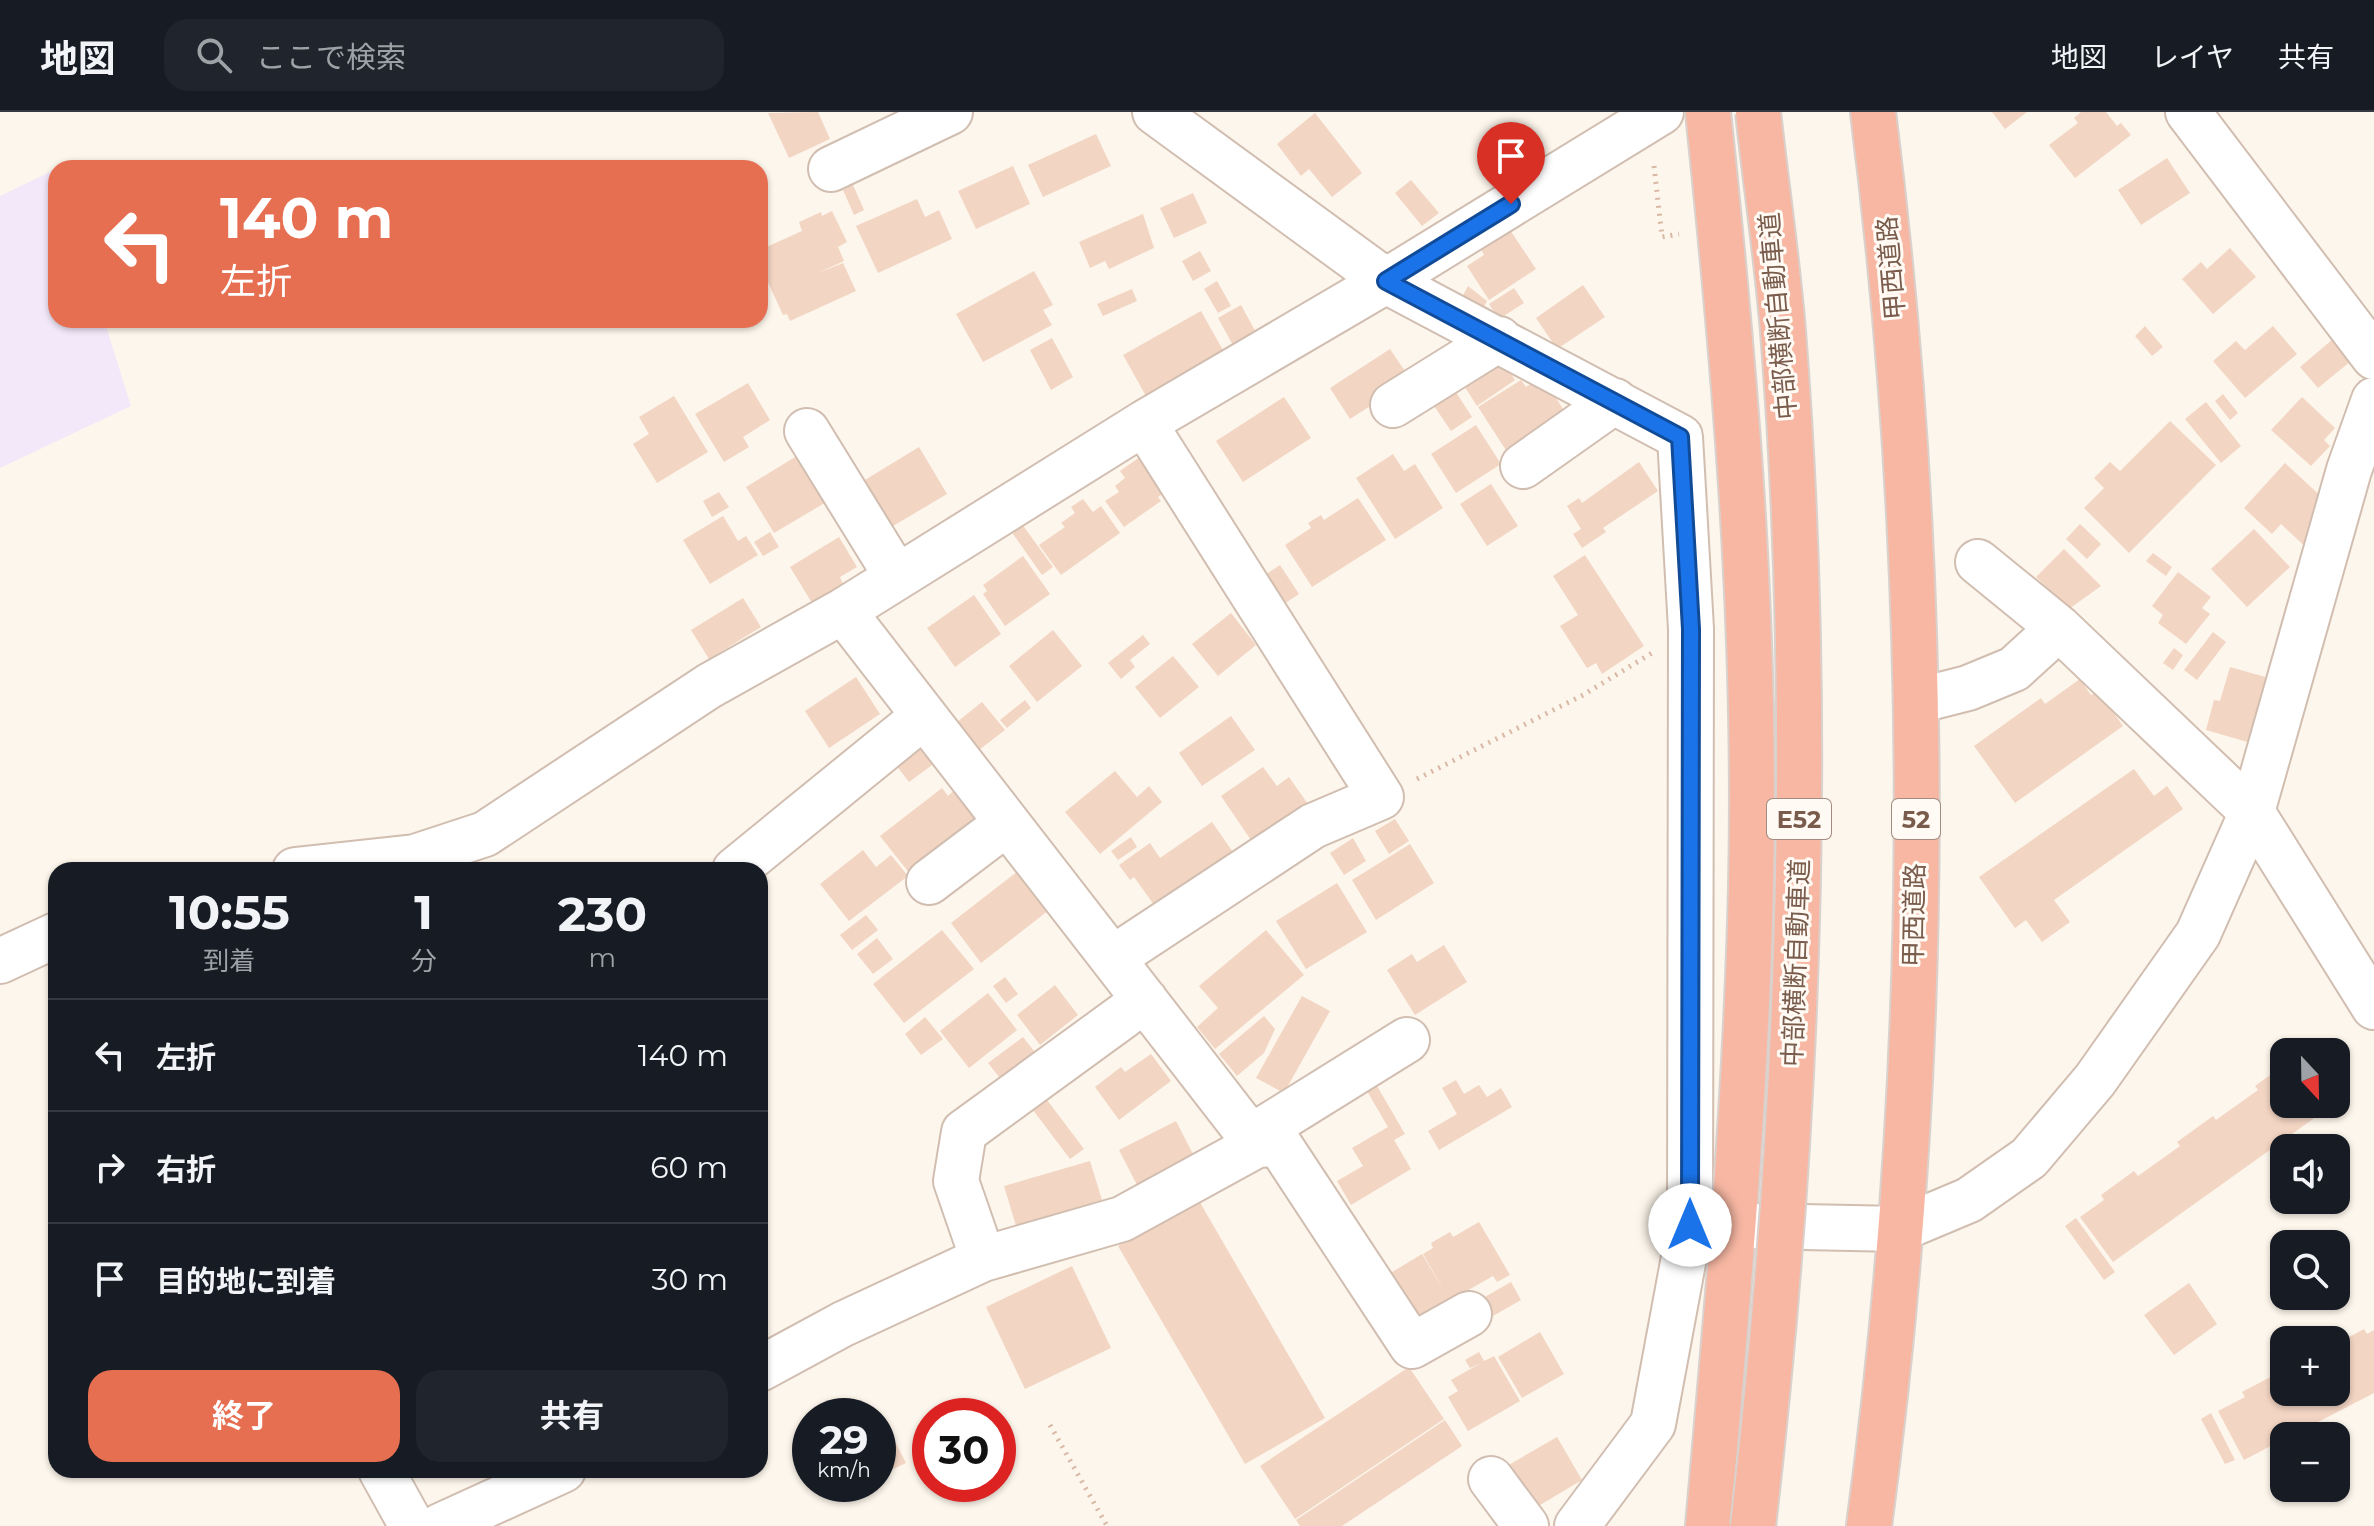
<!DOCTYPE html>
<html lang="ja">
<meta charset="utf-8">
<style>
:root{--surface:#171b24;--page:#20242c;--text:#f1f3f6;--muted:#9ea1a6;--line:#363941;--accent:#e76f51}
body{margin:0;font-family:Montserrat,"Noto Sans JP",sans-serif;background:var(--page);color:var(--text);height:100vh;display:flex;flex-direction:column;font-size:30px;white-space:nowrap}
*{box-sizing:border-box;margin:0}
p{font-size:26px;color:var(--muted)}
.icon{flex:none;width:44px;height:44px;fill:none;stroke:currentColor;stroke-width:2;stroke-linecap:round;stroke-linejoin:round}
.map{position:relative;flex:1;overflow:hidden}
.side{position:absolute;left:48px;top:750px;width:720px;height:616px;display:flex;flex-direction:column;background:var(--surface);border-radius:24px;box-shadow:0 2px 6px #0004}
.side>*{flex:none}
.guide{position:absolute;left:48px;top:48px;width:720px;height:168px;border-radius:24px;box-shadow:0 2px 6px #0004;background:#e76f51;color:#fff;overflow:hidden}
.needle{width:52px;rotate:158deg}
.fabs{position:absolute;left:2270px;top:926px;display:grid;gap:16px}
.fabs a{display:grid;place-items:center;width:80px;height:80px;border-radius:16px;background:var(--surface);box-shadow:0 2px 6px #0004;font-size:40px}
.speed{position:absolute;left:792px;top:1286px;display:flex;gap:16px;font-size:40px;font-weight:700;text-align:center}
.speed>*{display:grid;place-content:center;width:104px;height:104px;border-radius:50%;background:var(--surface);box-shadow:0 2px 6px #0004;line-height:1}
.speed small{font-size:20px;font-weight:400}
.speed .limit{border:12px solid #d22;background:#fff;color:#111}
.pin{position:absolute;display:grid;place-items:center;width:68px;height:68px;color:#fff;margin:-82px -34px;border-radius:50% 50% 50% 0;rotate:-45deg;box-shadow:0 0 8px #0007}
.pin .icon{rotate:45deg}
.me{position:absolute;width:88px;margin:-44px;rotate:0deg;stroke-linejoin:round;filter:drop-shadow(0 0 6px #0008)}
.turn{display:flex;align-items:center;gap:28px;height:168px;padding:0 40px;font-size:36px}
.turn .icon{width:104px;height:104px;stroke-width:2.5}
.turn b{display:block;font-size:56px;line-height:68px}
.eta{display:flex;justify-content:space-evenly;align-items:center;height:136px;text-align:center}
.eta b{font-size:48px;font-weight:700;line-height:56px}
.action{display:flex;gap:16px;margin-top:auto;padding:16px 40px}
.action a{flex:1;height:92px;border-radius:24px;background:var(--accent);color:#fff;font-size:32px;font-weight:700;line-height:92px;text-align:center}
.action a+a{background:var(--page);color:var(--text)}
ul{padding:0;list-style:none}
li{display:flex;align-items:center;gap:24px;height:112px;padding:0 40px;border-top:2px solid var(--line)}
li div{flex:1}
li b{display:block;font-size:30px}
li em{font-style:normal}
header{display:flex;align-items:center;gap:48px;box-sizing:border-box;height:112px;padding:0 40px;background:var(--surface);border-bottom:2px solid var(--line)}
header strong{font-size:38px}
nav{display:flex;gap:44px;margin-inline-start:auto;font-size:28px}
.search{width:560px;height:72px;background:var(--page);display:flex;align-items:center;gap:20px;box-sizing:border-box;padding:0 28px;border-radius:24px;color:var(--muted);font-size:30px}
.map>svg:first-child{display:block}
.education{fill:#f3e8fa}
.building{fill:#f3d5c3}
.lines{fill:none;stroke-linecap:round;stroke-linejoin:round}
.minor-casing{stroke:#d1beb0;stroke-width:48}
.highway-casing{stroke:#dad1cd;stroke-width:48}
.path{stroke:#d9b8a5;stroke-width:5;stroke-dasharray:2 6;stroke-linecap:butt}
.minor{stroke:#fff;stroke-width:44}
.highway{stroke:#f7b7a3;stroke-width:44}
.highway-bridge-casing{stroke:#dad1cd;stroke-width:48;stroke-linecap:butt}
.highway-bridge{stroke:#f7b7a3;stroke-width:44}
.route-casing{stroke:#114b97;stroke-width:20}
.route{stroke:#1a73e8;stroke-width:14}
.labels{text-anchor:middle;dominant-baseline:central;stroke-width:6;stroke-linejoin:round;paint-order:stroke}
.shield{fill:#fffaf3;stroke:#a28b7f;stroke-width:2}
.shield-label{font-size:24px;font-weight:bold;fill:#7a5c4d}
.street-label{font-size:26px;fill:#7a5c4d;stroke:#fffaf3}
</style>
<header>
<strong>地図</strong>
<div class="search"><svg class="icon" aria-label="search" viewBox="0 0 24 24"><circle cx="10" cy="10" r="6"/><path d="M15 15l6 6"/></svg>ここで検索</div>
<nav><a>地図</a><a>レイヤ</a><a>共有</a></nav>
</header>
<div class="map">
<svg width="2374" height="1414" viewBox="0 0 2374 1414">
<rect width="100%" height="100%" fill="#fdf6ec"/>
<path class="education" d="M56 57V208H104L131 294 0 356V84Z"/>
<path class="building" d="M818 0 830 27 789 46 768 1Z
M1992 0H2027L2005 17Z
M2081 0H2106L2117 14 2121 11 2131 23 2075 66 2049 33 2078 11 2074 6Z
M1315 1 1362 61 1332 85 1309 57 1301 64 1277 32Z
M1096 22 1111 54 1043 85 1028 53Z
M2167 46 2190 81 2141 113 2118 78Z
M1013 54 1030 92 976 117 958 79Z
M1411 68 1439 101 1422 114 1395 81Z
M853 73 864 98 854 103 843 78Z
M1193 81 1207 111 1174 126 1160 96Z
M917 87 925 105 939 98 952 127 878 161 856 114Z
M832 99 847 130 838 135 844 149 818 161 843 151 856 179 790 209 787 202 783 203 760 153V138L802 119 799 110 821 100 822 104Z
M1143 102 1154 136 1109 157 1105 149 1090 156 1079 130Z
M1510 118 1536 157 1489 188 1467 154 1484 143 1481 137Z
M2230 136 2256 165 2213 202 2182 167 2201 150 2207 157Z
M1200 139 1211 159 1193 169 1182 149Z
M1034 159 1053 193 1043 198 1052 213 983 250 956 202Z
M1217 169 1231 194 1218 201 1204 177Z
M1583 173 1605 205 1557 237 1536 206Z
M1468 174 1487 189 1482 198 1461 187Z
M1514 176 1524 191 1499 207 1489 192Z
M1132 177 1137 189 1103 204 1097 192Z
M1241 193 1258 224 1235 237 1218 206Z
M1201 199 1224 240 1146 284 1123 243Z
M2145 214 2163 235 2152 244 2135 224Z
M2273 214 2297 242 2245 286 2213 249 2236 229 2245 238Z
M1052 226 1073 265 1051 278 1030 238Z
M2333 227 2351 249 2318 276 2300 255Z
M1390 237 1411 268 1350 307 1330 276Z
M1500 244 1515 268 1477 294 1461 269Z
M1542 264 1570 308 1511 346 1478 295 1521 268 1526 275Z
M748 271 770 308 743 325 749 335 724 350 695 302Z
M1452 274 1472 305 1451 319 1430 288Z
M2223 282 2238 301 2230 308 2215 289Z
M674 284 708 340 657 371 633 332 649 322 639 305Z
M1284 285 1311 326 1243 370 1216 329Z
M2302 285 2335 316 2324 328 2330 334 2311 354 2271 318Z
M2206 290 2241 334 2221 351 2185 307Z
M2170 309 2216 353 2129 441 2084 396 2104 376 2094 366 2110 350 2120 359Z
M1476 313 1501 352 1456 381 1431 342Z
M919 335 947 382 888 417 860 371Z
M1147 340 1172 375 1158 385 1161 389 1124 415 1105 389 1119 380 1115 374 1125 366 1120 359Z
M800 342 828 389 774 421 746 375Z
M1393 342 1404 359 1415 352 1443 396 1395 427 1356 366Z
M1639 350 1658 379 1603 416 1606 420 1582 436 1573 422 1581 417 1567 394 1579 386 1582 391Z
M2285 351 2325 388 2310 439 2281 412 2272 422 2244 396Z
M1491 372 1518 414 1487 434 1460 392Z
M719 380 729 395 712 405 703 389Z
M1358 386 1386 428 1312 475 1285 433 1311 416 1308 411 1321 403 1324 408Z
M1083 387 1093 400 1101 394 1120 421 1061 463 1039 433 1065 415 1061 411 1075 401 1071 395Z
M723 404 738 429 746 424 758 443 710 472 683 428Z
M1019 408 1053 455 1042 463 1008 415Z
M2080 412 2101 432 2087 447 2066 427Z
M2254 417 2290 455 2247 495 2211 457Z
M770 420 779 435 763 444 754 430Z
M839 425 857 455 840 465 843 472 812 491 790 455Z
M2064 437 2101 474 2069 497 2036 465Z
M2153 441 2172 455 2166 464 2146 449Z
M1585 443 1644 534 1602 562 1596 551 1587 556 1560 514 1578 503 1553 464Z
M1023 444 1050 482 1005 514 983 482 987 479 983 473Z
M1280 453 1299 482 1278 496 1259 467Z
M2178 460 2211 485 2202 496 2210 502 2186 532 2158 511 2163 503 2152 494Z
M974 483 1001 522 955 555 927 516Z
M743 486 761 515 709 547 691 518Z
M1231 501 1256 533 1218 564 1192 532Z
M1053 518 1082 554 1037 590 1009 554Z
M2213 520 2226 530 2197 568 2184 558Z
M1143 523 1150 532 1130 548 1135 555 1121 567 1108 551Z
M2174 536 2183 543 2173 558 2163 551Z
M1173 544 1199 575 1160 606 1135 575Z
M2230 555 2269 566 2251 631 2206 618 2214 588 2220 589Z
M856 565 880 602 829 636 805 599Z
M2080 567 2091 583 2098 579 2123 614 2015 691 1974 634 2041 586 2045 592Z
M1025 588 1031 596 1007 616 1000 608Z
M982 590 1005 618 975 641 952 614Z
M1231 604 1255 638 1202 674 1179 641Z
M923 627 939 648 909 670 893 649Z
M1263 655 1277 674 1289 665 1310 695 1255 734 1221 684Z
M2134 657 2154 684 2167 674 2183 697 2054 788 2070 810 2042 830 2026 808 2015 816 1979 765Z
M1115 659 1137 685 1149 674 1162 690 1100 742 1065 700Z
M958 675 983 706 910 762 880 724 942 676 948 684Z
M1395 707 1409 729 1389 742 1375 719Z
M1212 710 1235 743 1157 797 1134 765 1130 768 1119 753 1150 731 1160 746Z
M1131 725 1137 735 1118 748 1111 739Z
M1353 726 1366 749 1344 763 1330 741Z
M1410 732 1434 771 1376 808 1352 768Z
M863 738 876 755 891 743 908 764 849 809 820 772Z
M1022 756 1053 795 981 851 951 811Z
M1337 771 1367 820 1306 857 1276 809Z
M866 803 878 818 852 838 840 823Z
M942 818 974 857 904 911 873 872Z
M1266 818 1304 863 1215 937 1197 915 1218 896 1199 874Z
M877 826 893 847 873 862 857 842Z
M1444 833 1467 870 1415 903 1387 858 1412 842 1417 850Z
M1005 865 1018 882 1006 891 993 874Z
M1055 873 1078 903 1040 933 1017 903Z
M988 881 1017 918 969 956 940 919Z
M1302 884 1330 899 1284 981 1256 966Z
M1264 904 1275 917 1264 941 1237 964 1219 942Z
M925 905 943 927 921 943 905 922Z
M1023 925 1038 944 1003 970 988 951Z
M1151 942 1171 969 1119 1008 1095 975 1121 955 1125 960Z
M2284 953V992H2334L2113 1150 2080 1105 2104 1088 2101 1083 2134 1059 2138 1064 2180 1034 2177 1030 2213 1004 2216 1008 2258 978 2255 974Z
M2336 966 2348 982 2336 991Z
M1456 968 1464 982 1479 973 1487 985 1501 976 1512 995 1439 1038 1428 1019 1457 1002 1442 976Z
M1377 974 1405 1022 1394 1028 1411 1057 1351 1093 1337 1069 1363 1054 1352 1036 1388 1015 1367 979Z
M1041 980 1084 1037 1070 1047 1027 990Z
M1176 1009 1194 1044 1137 1073 1119 1038Z
M1090 1049 1102 1088 1016 1114 1004 1074Z
M1198 1087 1325 1306 1245 1352 1118 1134Z
M2076 1106 2115 1160 2104 1168 2065 1114Z
M1479 1110 1510 1163 1497 1170 1493 1164 1449 1189 1414 1217 1384 1165 1422 1142 1446 1182 1423 1142 1433 1136 1431 1131 1450 1120 1453 1125Z
M1072 1154 1111 1236 1025 1277 986 1195Z
M1511 1170 1521 1188 1493 1204 1483 1186Z
M2189 1171 2217 1212 2174 1243 2144 1203Z
M2364 1217 2367 1222 2374 1218V1281L2291 1324H2284V1327L2244 1348 2218 1299 2245 1285 2242 1280 2278 1261 2281 1266 2284 1265V1280H2336V1232Z
M1540 1220 1564 1262 1522 1286 1498 1245Z
M1479 1240 1484 1249 1494 1244 1520 1289 1468 1319 1448 1285 1458 1279 1451 1268 1481 1251 1470 1256 1465 1248Z
M1409 1255 1444 1307 1295 1407 1260 1354Z
M2211 1301 2235 1348 2225 1352 2201 1307Z
M1445 1308 1462 1334 1342 1414H1300L1296 1408Z
M885 1310 906 1351 878 1364V1313Z
M1557 1325 1582 1368 1525 1402 1500 1358Z"/>
<g class="lines">
<defs>
<path id="minor" d="M1155 0 1386 169 1680 325 1691 517 1690 1113 1653 1312 1577 1414
M2188 0 2374 245
M831 57 950 0
M1393 293 1499 227
M807 319 897 465
M1523 354 1615 289
M1978 450 2059 516 2252 700 2374 895
M843 499 1257 1033
M1917 589 1968 576 2014 557 2059 516
M295 758 415 745 485 722 709 574 843 499 1144 311 1386 169 1661 0
M735 758 924 604
M929 770 1007 711
M1113 846 1313 714 1381 685 1144 311
M0 849 56 823
M1251 1025 1407 928
M1697 1113 1900 1117 1969 1088 2029 1046 2095 968 2198 822 2252 700 2349 358 2374 288
M983 1147 956 1069 964 1020 1145 888
M760 1257 843 1212 983 1147 1122 1107 1257 1033 1279 1032 1412 1234 1469 1202
M381 1358 412 1414
M1491 1367 1526 1414
M440 1414 563 1358"/>
<path id="highway" d="M1708 1414C1727 1201 1746 988 1751 775 1757 516 1735 257 1708 0
M1869 1414C1932 946 1932 468 1873 0"/>
</defs>
<use href="#minor" class="minor-casing"/>
<use href="#highway" class="highway-casing"/>
<path class="path" d="M1654 54 1662 125 1679 122
M1417 667 1583 583 1652 541
M1050 1313 1107 1414"/>
<use href="#minor" class="minor"/>
<use href="#highway" class="highway"/>
<defs>
<path id="highway-bridge" d="M1753 1414C1799 1017 1814 618 1783 219 1777 146 1766 73 1758 0"/>
</defs>
<use href="#highway-bridge" class="highway-bridge-casing"/>
<use href="#highway-bridge" class="highway-bridge"/>
</g>
<g class="lines">
<defs>
<path id="route" d="M1511 92 1386 169 1680 325 1691 517 1690 1113"/>
</defs>
<use href="#route" class="route-casing"/>
<use href="#route" class="route"/>
</g>
<g class="labels">
<g class="shield">
<rect x="1767" y="687" width="64" height="40" rx="6"/>
<rect x="1892" y="687" width="48" height="40" rx="6"/>
</g>
<g class="shield-label">
<text x="1799" y="707">E52</text>
<text x="1916" y="707">52</text>
</g>
<g class="street-label">
<text transform="translate(1891 156) rotate(-95)">甲西道路</text>
<text transform="translate(1778 204) rotate(-95)">中部横断自動車道</text>
<text transform="translate(1914 803) rotate(-89)">甲西道路</text>
<text transform="translate(1796 851) rotate(-88)">中部横断自動車道</text>
</g>
</g>
</svg>
<div class="fabs">
<a><svg class="needle" viewBox="-14 -14 28 28"><path d="M0-13l5 13h-10z" fill="#e53935"/><path d="M0 13l5-13h-10z" fill="#9ea1a6"/></svg></a>
<a><svg class="icon" aria-label="sound" viewBox="0 0 24 24"><path d="M4 9h4l5-4v14l-5-4H4zM17 9q2 3 0 6"/></svg></a>
<a><svg class="icon" aria-label="search" viewBox="0 0 24 24"><circle cx="10" cy="10" r="6"/><path d="M15 15l6 6"/></svg></a>
<a>+</a>
<a>−</a>
</div>
<div class="speed"><div>29<small>km/h</small></div><div class="limit">30</div></div>
<div class="pin" style="left:1511px;top:92px;background:#d93025"><svg class="icon" aria-label="arrive" viewBox="0 0 24 24"><path d="M6 21V4h12l-3 4 3 4H6"/></svg></div>
<svg class="me" style="left:1690px;top:1113px" viewBox="-20 -20 40 40"><circle r="19" fill="#fff"/><path d="M0-13L10 11 0 6-10 11z" fill="#1a73e8"/></svg>
<div class="guide">
<div class="turn"><svg class="icon" aria-label="left" viewBox="0 0 24 24"><path d="M17 20v-9H6M10 6l-5 5 5 5"/></svg><div><b>140 m</b>左折</div></div>
</div>
<section class="side">
<div class="eta">
<div><b>10:55</b><p>到着</p></div>
<div><b>1</b><p>分</p></div>
<div><b>230</b><p>m</p></div>
</div>
<ul>
<li><svg class="icon" aria-label="left" viewBox="0 0 24 24"><path d="M17 20v-9H6M10 6l-5 5 5 5"/></svg><div><b>左折</b></div><em>140 m</em></li>
<li><svg class="icon" aria-label="right" viewBox="0 0 24 24"><path d="M7 20v-9h11M14 6l5 5-5 5"/></svg><div><b>右折</b></div><em>60 m</em></li>
<li><svg class="icon" aria-label="arrive" viewBox="0 0 24 24"><path d="M6 21V4h12l-3 4 3 4H6"/></svg><div><b>目的地に到着</b></div><em>30 m</em></li>
</ul>
<div class="action"><a>終了</a><a>共有</a></div>
</section>
</div>
